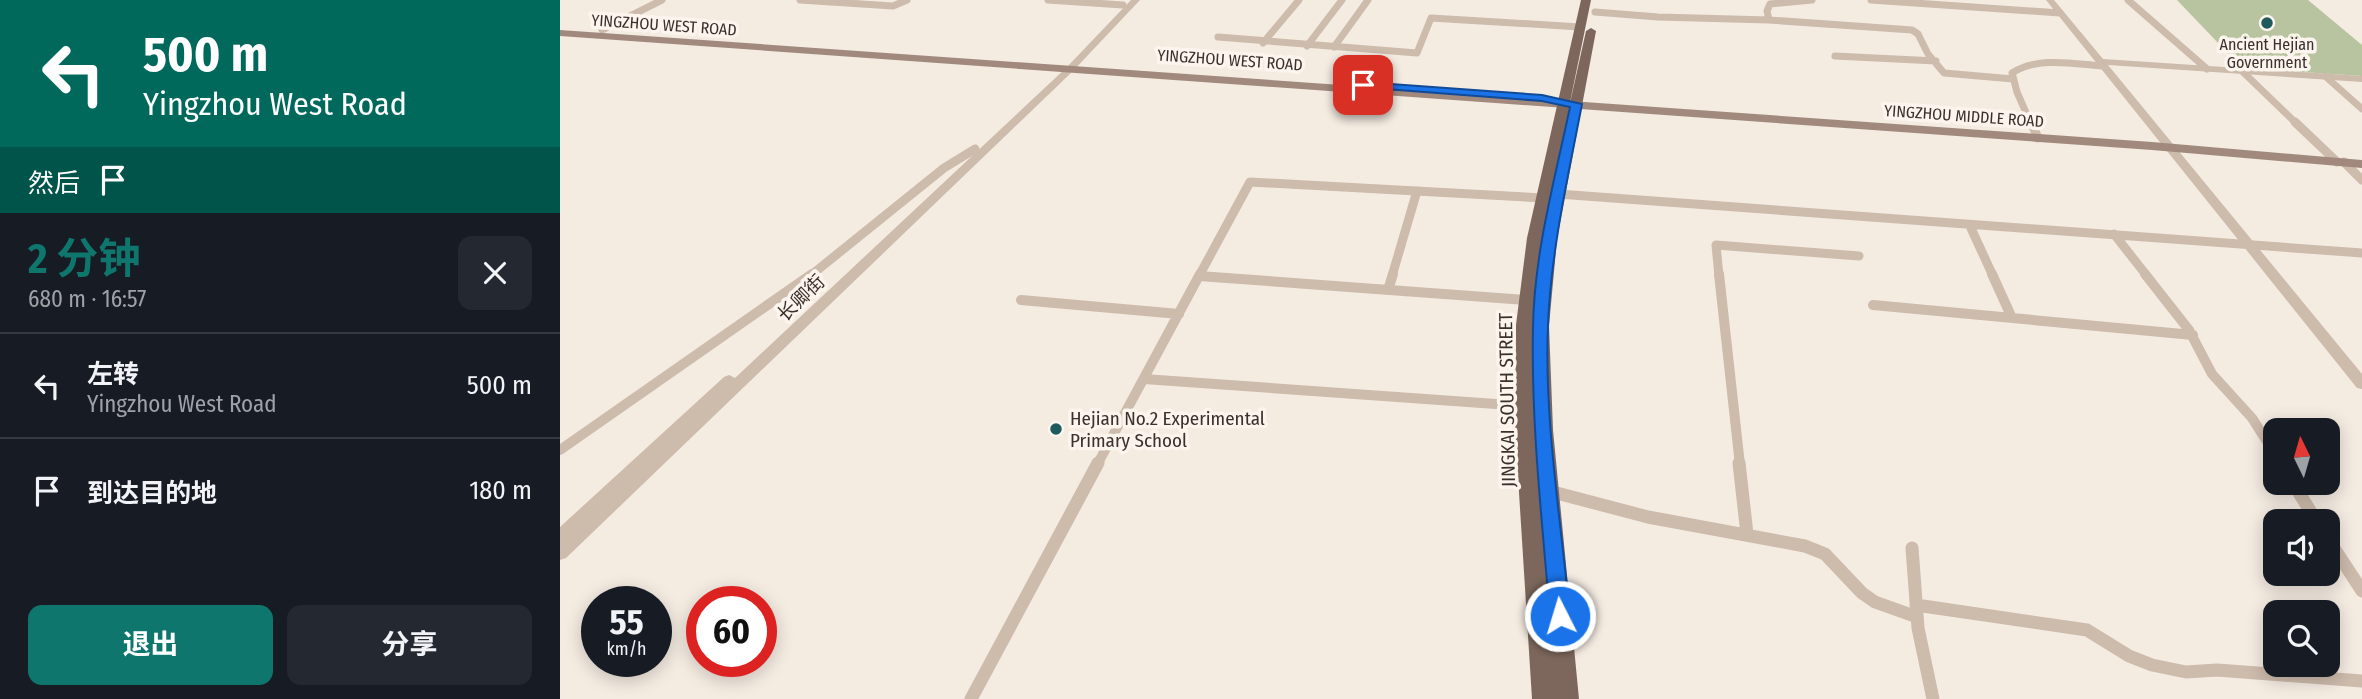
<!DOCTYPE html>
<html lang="zh">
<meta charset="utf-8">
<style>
:root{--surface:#171b24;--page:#242831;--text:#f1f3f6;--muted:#9ea1a6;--line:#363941;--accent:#0f766e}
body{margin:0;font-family:"Fira Sans Condensed","Noto Sans SC",sans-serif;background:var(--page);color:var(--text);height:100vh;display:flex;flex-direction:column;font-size:26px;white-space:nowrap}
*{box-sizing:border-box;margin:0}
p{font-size:23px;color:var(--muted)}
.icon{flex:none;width:38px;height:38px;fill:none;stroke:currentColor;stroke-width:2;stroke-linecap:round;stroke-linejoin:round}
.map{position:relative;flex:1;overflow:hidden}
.sheet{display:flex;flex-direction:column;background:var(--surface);width:560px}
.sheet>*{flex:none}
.banner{background:#00695c;color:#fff;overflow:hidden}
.needle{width:46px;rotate:355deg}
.tools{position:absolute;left:1703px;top:418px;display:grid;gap:14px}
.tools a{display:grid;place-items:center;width:77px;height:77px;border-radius:14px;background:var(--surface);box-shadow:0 4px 18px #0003;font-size:35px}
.speed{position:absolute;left:21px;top:586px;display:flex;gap:14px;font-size:35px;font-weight:700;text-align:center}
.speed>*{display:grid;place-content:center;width:91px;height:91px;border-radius:50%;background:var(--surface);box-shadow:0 4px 18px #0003;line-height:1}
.speed small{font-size:18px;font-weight:400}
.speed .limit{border:10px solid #d22;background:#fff;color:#111}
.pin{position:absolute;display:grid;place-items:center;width:60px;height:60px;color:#fff;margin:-30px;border-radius:14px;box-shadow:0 4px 10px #0006}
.me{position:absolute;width:77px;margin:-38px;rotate:355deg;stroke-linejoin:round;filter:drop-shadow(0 0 5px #0008)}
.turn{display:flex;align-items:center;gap:24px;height:147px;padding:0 28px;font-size:32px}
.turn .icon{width:91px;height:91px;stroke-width:2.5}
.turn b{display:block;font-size:49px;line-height:60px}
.then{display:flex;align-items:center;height:66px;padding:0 28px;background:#0003;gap:14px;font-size:26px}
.round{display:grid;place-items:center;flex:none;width:74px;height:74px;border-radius:14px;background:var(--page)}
.summary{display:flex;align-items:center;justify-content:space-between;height:119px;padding:0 28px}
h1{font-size:42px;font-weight:700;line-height:52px;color:var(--accent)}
.button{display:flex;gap:14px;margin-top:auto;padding:14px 28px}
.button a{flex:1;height:80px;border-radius:14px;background:var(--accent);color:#fff;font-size:28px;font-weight:700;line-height:80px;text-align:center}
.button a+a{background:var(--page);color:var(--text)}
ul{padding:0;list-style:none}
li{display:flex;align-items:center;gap:21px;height:105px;padding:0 28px;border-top:2px solid var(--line)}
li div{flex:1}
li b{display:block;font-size:26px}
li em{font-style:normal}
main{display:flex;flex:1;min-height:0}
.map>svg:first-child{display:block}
.green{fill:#b8c4a0}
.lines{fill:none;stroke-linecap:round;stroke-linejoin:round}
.minor-far3{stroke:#cdbbac;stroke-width:7}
.minor-far2{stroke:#cdbbac;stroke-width:9}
.minor-far1{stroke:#cdbbac;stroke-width:10}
.minor{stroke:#cdbbac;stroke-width:13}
.tertiary{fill:#cdbbac;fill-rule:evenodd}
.secondary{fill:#a18a7d;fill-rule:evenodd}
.primary{fill:#7d675c;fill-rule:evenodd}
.route{fill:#1a73e8;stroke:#114b97;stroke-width:2}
.poi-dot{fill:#1f5a5e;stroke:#fbf5ee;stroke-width:2.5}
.labels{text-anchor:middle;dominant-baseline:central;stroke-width:7;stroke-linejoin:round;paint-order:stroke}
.far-street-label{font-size:16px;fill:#3b302b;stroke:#fbf5ee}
.far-poi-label{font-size:16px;fill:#3b302b;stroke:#fbf5ee}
.street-label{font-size:19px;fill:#3b302b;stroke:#fbf5ee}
.poi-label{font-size:19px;fill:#3b302b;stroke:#fbf5ee;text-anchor:start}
</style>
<main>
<section class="sheet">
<div class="banner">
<div class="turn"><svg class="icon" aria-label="left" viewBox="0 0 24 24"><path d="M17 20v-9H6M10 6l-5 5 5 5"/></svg><div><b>500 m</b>Yingzhou West Road</div></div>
<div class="then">然后<svg class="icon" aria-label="arrive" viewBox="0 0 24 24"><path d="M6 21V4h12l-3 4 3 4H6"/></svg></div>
</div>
<div class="summary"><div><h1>2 分钟</h1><p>680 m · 16:57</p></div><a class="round"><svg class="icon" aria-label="close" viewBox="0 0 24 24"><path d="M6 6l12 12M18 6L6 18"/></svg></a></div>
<ul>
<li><svg class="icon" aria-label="left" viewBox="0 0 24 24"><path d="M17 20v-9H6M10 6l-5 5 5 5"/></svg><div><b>左转</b><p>Yingzhou West Road</p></div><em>500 m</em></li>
<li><svg class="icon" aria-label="arrive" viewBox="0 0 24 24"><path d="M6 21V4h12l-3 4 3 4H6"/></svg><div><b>到达目的地</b></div><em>180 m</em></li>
</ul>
<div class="button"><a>退出</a><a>分享</a></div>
</section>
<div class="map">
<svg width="1802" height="699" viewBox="0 0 1802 699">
<rect width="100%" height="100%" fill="#f4ebe1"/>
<path class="green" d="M1617 0H1748L1802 45V76L1682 68Z"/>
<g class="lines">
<path class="minor-far3" d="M240 0 333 6 347 0
M488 0 563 5
M1311 0 1500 13
M1568 0 1647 69
M1035 12 1098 17 1209 20 1207 11 1210 4 1252 0
M1209 20 1352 30 1358 34 1368 54 1384 73 1453 79
M42 30 102 0
M658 37 857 53 871 18 1020 27
M703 43 739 0
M747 46 782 0
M774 47 808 0
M1275 56 1376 61
M1682 71 1737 124
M1765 76 1802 109
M1471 124 1457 92 1452 73C1478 56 1514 64 1543 66"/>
<path class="minor-far2" d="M1471 122 1478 138
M1735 122 1777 162
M1784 162 1802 180
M998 194 1802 253
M1410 226 1433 276
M1554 234 1587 276
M250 276 384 168 415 149
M639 276 690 182 983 198
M832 276 857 191
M1159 276 1156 245 1299 256"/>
<path class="minor-far1" d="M1159 274 1180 465
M1432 274 1452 318
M1585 274 1629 330 1652 374 1692 418 1715 454
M639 276 966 300
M828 290 833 274
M461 300 619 314
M1313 305 1633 335
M584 379 964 406
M0 450 252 274
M537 465 640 274"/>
<path class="minor" d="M1179 463 1187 534
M1733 483 1757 522
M989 491 1088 517 1245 546 1265 554 1302 593 1315 602 1357 617
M1768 539 1802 591
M1352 548 1358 628 1373 699
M1356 605 1527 630 1569 656 1592 665 1626 672 1657 670 1802 681
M411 699 538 463"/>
<path class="tertiary" d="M571 0H580L512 72 6 558 0 560V527L164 377 169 375 175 378 506 68Z
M1486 0H1494L1543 59 1802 76V82L1548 65 1802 374V389L1797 388Z"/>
<path class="secondary" d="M0 30 1592 142 1802 160V168L1592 150 0 36Z"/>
<path class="primary" d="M1021 0H1031L1008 112 1026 31 1031 28 1036 31 997 239 989 326 993 430 1019 699H972L955 429 956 325 967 238Z"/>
</g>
<path class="route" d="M803 82 982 95 1022 104C1008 177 991 250 988 325 984 421 1001 520 1010 616L1007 622 1000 625 993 622 990 616C982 520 971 424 973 328 974 253 995 179 1010 107L982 101 799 87V83Z"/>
<g class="poi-dot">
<circle cx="1707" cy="23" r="7"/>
<circle cx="496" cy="429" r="7"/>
</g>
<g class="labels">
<g class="far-street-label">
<text transform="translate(104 25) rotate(4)">YINGZHOU WEST ROAD</text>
<text transform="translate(670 60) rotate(4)">YINGZHOU WEST ROAD</text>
<text transform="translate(1404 116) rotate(4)">YINGZHOU MIDDLE ROAD</text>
</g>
<g class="far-poi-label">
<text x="1707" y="44">Ancient Hejian<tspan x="1707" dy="18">Government</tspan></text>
</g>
<g class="street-label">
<text transform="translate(241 298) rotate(-44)">长卿街</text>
<text transform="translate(947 400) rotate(-91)">JINGKAI SOUTH STREET</text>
</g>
<g class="poi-label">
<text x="510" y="418">Hejian No.2 Experimental<tspan x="510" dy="22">Primary School</tspan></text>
</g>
</g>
</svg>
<div class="tools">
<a><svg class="needle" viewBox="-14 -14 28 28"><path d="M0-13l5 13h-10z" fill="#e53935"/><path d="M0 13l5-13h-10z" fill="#9ea1a6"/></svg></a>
<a><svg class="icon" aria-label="sound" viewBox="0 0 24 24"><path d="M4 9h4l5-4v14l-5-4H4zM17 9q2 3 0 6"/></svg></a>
<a><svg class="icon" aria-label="search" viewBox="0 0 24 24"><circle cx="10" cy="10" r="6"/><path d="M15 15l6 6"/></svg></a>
</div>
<div class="speed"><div>55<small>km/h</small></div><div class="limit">60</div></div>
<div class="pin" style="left:803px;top:85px;background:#d93025"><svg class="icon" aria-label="arrive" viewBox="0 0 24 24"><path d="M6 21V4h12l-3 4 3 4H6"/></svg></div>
<svg class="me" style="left:1000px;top:616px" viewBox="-20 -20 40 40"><circle r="17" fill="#1a73e8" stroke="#fff" stroke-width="3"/><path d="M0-11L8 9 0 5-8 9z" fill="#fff"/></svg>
</div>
</main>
